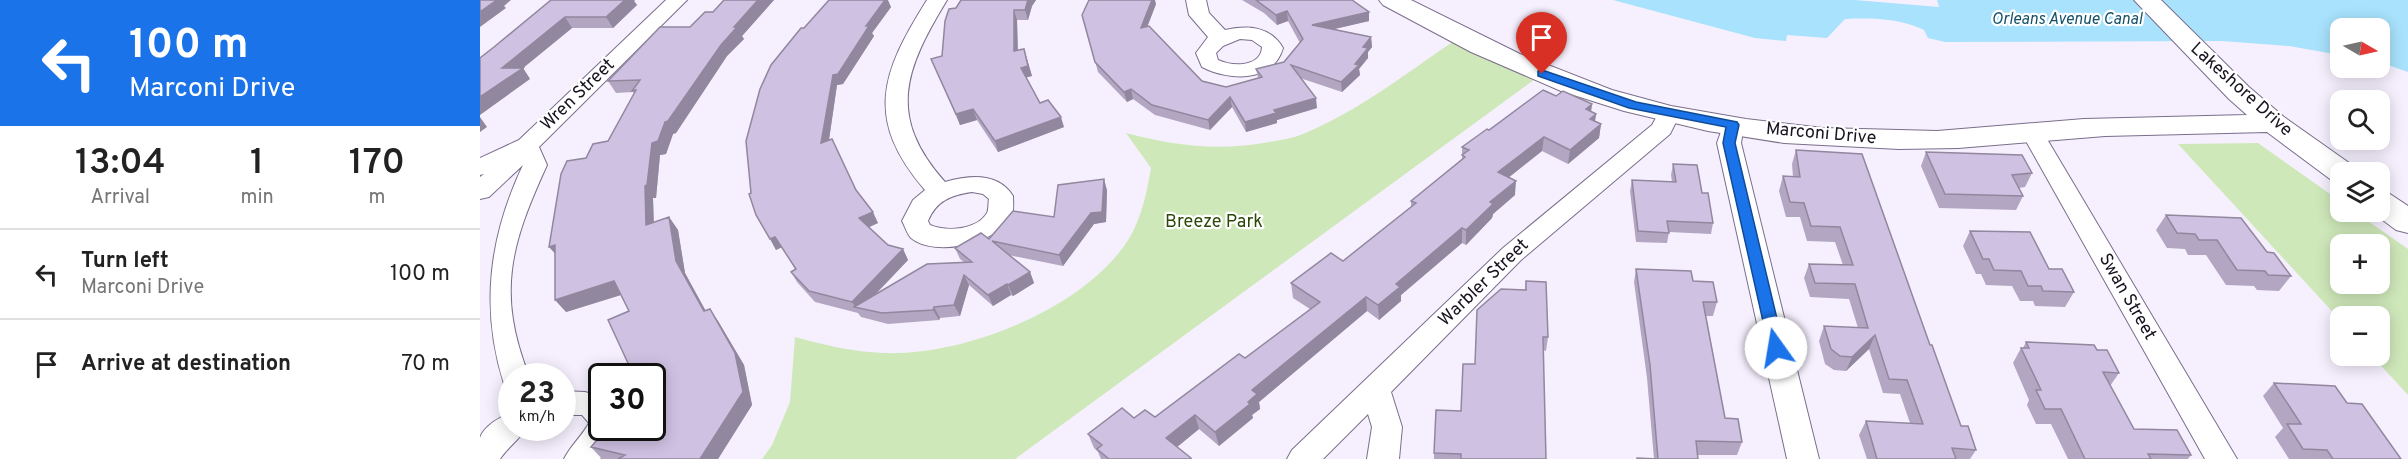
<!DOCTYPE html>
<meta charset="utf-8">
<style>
:root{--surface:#fff;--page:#f6f6f6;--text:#222;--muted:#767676;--line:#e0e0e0}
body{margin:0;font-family:Overpass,sans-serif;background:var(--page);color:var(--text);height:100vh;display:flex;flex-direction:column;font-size:22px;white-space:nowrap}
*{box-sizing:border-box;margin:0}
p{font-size:20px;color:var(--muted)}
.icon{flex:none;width:33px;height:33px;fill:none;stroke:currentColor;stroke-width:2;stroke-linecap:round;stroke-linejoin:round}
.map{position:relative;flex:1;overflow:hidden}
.details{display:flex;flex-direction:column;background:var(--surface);width:480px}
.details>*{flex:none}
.guide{background:#1a73e8;color:#fff;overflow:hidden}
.needle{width:39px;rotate:99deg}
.tools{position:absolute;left:1850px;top:18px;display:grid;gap:12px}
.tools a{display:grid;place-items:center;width:60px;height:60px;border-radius:12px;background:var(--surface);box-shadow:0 3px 15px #0003;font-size:30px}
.speed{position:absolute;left:18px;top:363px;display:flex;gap:12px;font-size:30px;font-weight:700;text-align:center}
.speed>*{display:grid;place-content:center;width:78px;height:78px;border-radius:50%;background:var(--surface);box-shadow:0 3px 15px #0003;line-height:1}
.speed small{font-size:15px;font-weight:400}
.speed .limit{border:3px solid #111;border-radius:9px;background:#fff;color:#111}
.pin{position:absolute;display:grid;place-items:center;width:51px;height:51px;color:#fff;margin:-62px -26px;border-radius:50% 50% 50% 0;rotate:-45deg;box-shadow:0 0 6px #0007}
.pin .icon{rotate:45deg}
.me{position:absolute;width:66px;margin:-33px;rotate:347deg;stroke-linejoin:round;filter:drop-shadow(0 0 4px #0008)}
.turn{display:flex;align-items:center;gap:21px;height:126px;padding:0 30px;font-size:27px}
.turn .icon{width:78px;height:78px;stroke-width:2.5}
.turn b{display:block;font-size:42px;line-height:51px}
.eta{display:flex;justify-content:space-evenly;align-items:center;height:102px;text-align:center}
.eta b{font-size:36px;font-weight:600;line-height:42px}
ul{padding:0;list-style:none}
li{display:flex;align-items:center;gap:18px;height:90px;padding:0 30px;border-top:2px solid var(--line)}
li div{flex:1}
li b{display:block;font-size:22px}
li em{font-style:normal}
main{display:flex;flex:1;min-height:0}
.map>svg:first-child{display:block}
.green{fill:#cfe8ba;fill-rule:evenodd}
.water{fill:#a8e2fc}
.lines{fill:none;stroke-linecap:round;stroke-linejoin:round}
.street-casing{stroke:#7a6e8b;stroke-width:2}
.secondary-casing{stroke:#7a6e8b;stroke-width:2}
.street{fill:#fff;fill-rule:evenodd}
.secondary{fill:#fff;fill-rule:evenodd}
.wall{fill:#b2a6c2}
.shaded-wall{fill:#91879e}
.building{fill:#cfc1e2;stroke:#91879e;stroke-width:1.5}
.route{fill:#1a73e8;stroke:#114b97;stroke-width:1.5}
.labels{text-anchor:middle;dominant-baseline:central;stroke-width:4.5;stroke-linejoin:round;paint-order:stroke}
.far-water-label{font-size:16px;font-style:italic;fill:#145067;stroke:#fff}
.street-label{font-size:18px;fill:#18131f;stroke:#fff}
.park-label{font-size:18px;fill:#2c4808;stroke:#fff}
</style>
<main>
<section class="details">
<div class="guide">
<div class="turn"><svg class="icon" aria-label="left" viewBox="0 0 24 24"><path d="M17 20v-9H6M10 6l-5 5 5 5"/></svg><div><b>100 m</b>Marconi Drive</div></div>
</div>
<div class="eta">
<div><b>13:04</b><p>Arrival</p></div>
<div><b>1</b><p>min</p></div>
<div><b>170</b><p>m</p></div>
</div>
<ul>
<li><svg class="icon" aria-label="left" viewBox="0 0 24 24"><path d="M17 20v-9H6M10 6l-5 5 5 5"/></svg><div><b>Turn left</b><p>Marconi Drive</p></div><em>100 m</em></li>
<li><svg class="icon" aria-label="arrive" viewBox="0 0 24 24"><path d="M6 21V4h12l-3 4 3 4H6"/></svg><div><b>Arrive at destination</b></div><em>70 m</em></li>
</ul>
</section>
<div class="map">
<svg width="1928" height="459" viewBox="0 0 1928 459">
<rect width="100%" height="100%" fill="#f6f0fe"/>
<path class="green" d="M980 37 1062 74 535 459H282L292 445 310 402 315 337C345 345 373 352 404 353 485 356 607 308 650 237 662 216 667 191 671 168L646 133C692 145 735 151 783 143 796 141 811 139 823 134 879 111 929 71 980 37Z
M1778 143 1860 201V212H1875L1928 249V395L1892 356H1899V316H1860V320L1698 144ZM1860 244H1899V284H1860Z"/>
<path class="water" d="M1133 0H1375L1459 7 1457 0H1928V72L1899 62V28H1860V55L1809 46 1742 41 1465 42 1448 38 1444 30C1419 18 1392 18 1365 19L1347 38 1307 35 1306 41 1275 38Z"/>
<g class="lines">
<defs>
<path id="street" d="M186 0H207L59 147 67 165C31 244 16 292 49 376H32V387L24 384C0 308 9 237 43 165L9 197 0 199V177L4 174 0 175V158L39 140Z
M447 0H467C425 69 406 116 465 182 489 175 518 172 533 196 533 202 534 209 532 215 520 243 455 258 431 238 427 234 425 226 422 221L433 200 445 190C384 119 401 73 447 0ZM492 192 503 194 509 199C508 203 509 209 507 213 497 230 466 232 450 225L448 221C456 201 471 195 492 192Z
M706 0H726L729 13 745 30C768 25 790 26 803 48 793 83 749 81 722 67L716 53 728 37 709 15ZM760 39 772 40 782 47C781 67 753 67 738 60L736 53 743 46Z
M1189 107 1197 109 1200 114 1190 134 1041 260 911 392 922 427 919 459H887L892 427 888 414 843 459H807L812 450 1023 248 1172 125 1181 109Z
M1253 118 1261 120 1264 125 1261 143 1339 459H1307L1237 143 1245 120Z
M1553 127 1561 129 1564 134 1757 459H1725L1542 134 1545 129Z
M82 391 105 392 122 397V428H137L126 453 120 459H84C91 445 102 436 109 423L102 415H82Z
M32 413V428H46C40 439 28 447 20 459H0C0 453 0 444 0 438 4 426 21 416 32 413Z"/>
<path id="secondary" d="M899 0H931L1040 54 1132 90 1191 106 1266 119 1343 128 1457 131 1604 119 1767 115 1749 99 1654 0H1681L1769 87 1804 117 1872 165 1877 172H1860V182L1850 179 1787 132 1625 136 1478 148 1419 149 1304 143 1228 131 1144 111 1081 91 991 52 903 5Z
M1899 190 1910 194 1928 206V233L1916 230 1892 212H1899Z"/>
</defs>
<use href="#street" class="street-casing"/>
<use href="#secondary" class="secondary-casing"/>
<use href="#street" class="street"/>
<use href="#secondary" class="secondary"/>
</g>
<path class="wall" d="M71 0H155L154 1 157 5 133 28H92L43 68 50 79 14 47Z
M244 0H294L262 36 264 39 247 56 196 133 193 134 186 154 180 155 176 198H173L174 222 189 217 198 230 205 273 225 311 238 321 264 365 272 405 238 459H122L111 447 158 438 172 428V376H155L153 374 149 311 141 295 86 312 106 158 128 141 154 94 153 92 136 93 128 81 233 12Z
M481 0H556L552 6 548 20H537L538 51 544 49 552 76 546 77 560 103 584 127 518 152 497 120 480 125 451 59 462 56Z
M762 0H872L889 21 854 29 891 37 892 47 888 52V58L879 69 880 75 862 92 820 78 837 108 797 120V123L766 132 752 107 730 130 675 115 653 99 647 102 618 72 602 15 676 4 667 27 722 81 746 87 778 78 776 69 804 62 820 43 808 21 797 25 784 13Z
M411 7 392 33 394 36 363 84 357 85 349 140 377 192 398 223 389 227 408 245 423 249 428 260 396 294 484 262 480 259 475 248 509 239 574 217 627 190 626 222 614 224 583 266 528 255 550 272 554 283 533 296 531 295 513 306 489 285 480 316 460 318 459 320 408 324 381 317 378 313 335 302 317 282 311 272 315 269 302 247 296 250 271 193 324 28 339 12Z
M1076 96 1112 104 1111 112 1116 114 1115 121 1121 124 1119 138 1088 164 1062 151 1029 177 1035 195 1013 214 1012 218 986 245 982 243 921 295V301L899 320 887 311 779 402 780 409 772 415 773 418 739 446 719 429 697 447 712 459H621L618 452 614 448 608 434 654 418 675 417 765 358 830 309 813 298 811 283 863 261 931 208V201L982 159V147L1009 130Z
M1316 150 1450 345 1481 426 1496 450 1490 459H1387L1379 435 1386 421 1430 423 1420 394 1403 393 1389 349 1366 371 1354 370 1345 364 1339 341 1344 326 1378 328 1369 299 1330 297 1324 278 1329 264 1363 265 1355 242 1327 241 1320 217H1306L1299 191 1303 176 1313 177 1312 164Z
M1446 152 1552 173 1545 187 1539 188 1543 196 1536 210 1459 208 1441 166Z
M1193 164 1222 193 1233 223 1231 234 1189 232 1187 243 1156 242 1150 191 1152 180 1192 182 1191 175Z
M1686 215 1787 252 1811 276 1799 291 1777 290 1774 286 1746 285 1726 255H1708L1705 249 1687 248 1676 230Z
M1490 231 1569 269 1594 292 1585 307 1555 306 1553 301H1540L1532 286 1506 285 1501 274H1496L1483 246Z
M1156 269 1213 281 1237 302 1233 316H1226L1245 418 1262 442 1257 455H1217L1218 459H1174L1167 378 1154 282Z
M1046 281 1068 337 1066 351 1063 350 1066 459H954V453L981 411 995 364 1045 290Z
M1546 342 1617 350 1639 373 1630 386 1654 429 1711 455 1708 459H1588L1571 424H1556L1547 405 1549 400 1533 363 1541 348H1543Z
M1794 383 1867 403 1921 459H1809L1795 437 1803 428 1783 396Z"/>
<path class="shaded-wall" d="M15 0H31L24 6 26 8 0 27V12Z
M145 0H155L154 1 157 5 133 28 126 17Z
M278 0H294L262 36 264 39 247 56 196 133 193 134 186 154 180 155 176 198H173L174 237 166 225 165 186 172 143 185 122 254 27Z
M405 0H408L411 7 392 33 394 36 363 84 357 85 347 153 341 143 353 75 386 26Z
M548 0H556L552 6 548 20 545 10Z
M672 0H675L676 4 663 38 661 28Z
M534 10 537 20 538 61 534 51Z
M807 11 808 21 797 25 796 15Z
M889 12V21L833 34 832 25Z
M85 17 92 28 43 68 50 79 0 115V97L22 68Z
M891 37 892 47 888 52V58L879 69 880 75 862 92 861 82 883 47Z
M544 49 552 76 544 78 541 68Z
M651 89 653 99 647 102 644 92Z
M750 97 752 107 730 130 728 120Z
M836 98 837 108 797 120V123L766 132 765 122 794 110Z
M1112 104 1110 118 1116 114 1114 128 1106 109Z
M493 109 497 120 480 125 476 114Z
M0 117 7 127 0 132Z
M581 117 584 127 518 152 515 141Z
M1121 124 1119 138 1088 164 1090 150Z
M1064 137 1062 151 1018 186V172Z
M624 179 627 190 626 222 614 224 583 266 579 255Z
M1036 181 1035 195 1013 214 1012 218 986 245V230L1010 202Z
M393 212 398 223 385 229 379 218Z
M189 217 198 230 205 273 233 324 224 311 196 261Z
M982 228V243L921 295V301L899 320 898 305 916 284Z
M295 237 302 247 296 250 290 239Z
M75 245 80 259 69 247Z
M423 249 428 260 382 308 375 307 372 302Z
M550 272 554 283 533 296 528 285Z
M484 275 489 285 480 316 474 305Z
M134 281 144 294 86 312 75 300Z
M527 284 531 295 513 306 508 295Z
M886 297 887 311 779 402 780 409 772 415 773 418 739 446 735 432 772 390Z
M454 307 460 318 459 320 453 310Z
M230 309 238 321 264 365 272 405 238 459H220Z
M1395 335 1389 349 1366 371 1372 357Z
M165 367 172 376H155L153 374Z
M715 415 719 429 691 452 686 438Z"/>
<path class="building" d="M0 0H17L0 12Z
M71 0H145L126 17H85L22 68H43L0 97V58L14 47Z
M244 0H278L254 27H257L241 45 188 121 185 122 178 141 172 143 167 185 165 186 166 225 189 217 196 261 224 311 230 309 255 353 263 392 220 459H138L145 455 111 447 117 440 158 438 165 428H172V376H166L165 367 153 374 128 320 149 311 134 281 75 300V245L69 247 81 174 87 161 106 158 113 144 128 141 156 90 152 91 160 80 128 81 180 27H210L225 12H233Z
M349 0H405L386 26H389L358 74 353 75 341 143 352 139 376 190 393 212 379 218 408 245 423 249 372 302 329 291 311 272 316 269 295 237 290 239 276 215 269 194 271 193 266 141 280 89 291 65 321 28H324Z
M481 0H548L545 10H534V51L544 49 548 66 541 68 560 103 568 100 581 117 515 141 493 109 476 114 451 59 462 56 465 21 469 9 476 8Z
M609 0H672L661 28 669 26 722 81 746 87 782 77 776 69 804 62 823 39 807 11 796 15 776 0H872L889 12 832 25 891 37 883 47 888 48 875 64 879 65 861 82 811 65 836 98 794 110 796 113 765 122 750 97 728 120 672 105 651 89 644 92 615 62 602 15Z
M1063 90 1076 96 1083 91 1112 104 1106 109 1116 114 1110 119 1121 124 1090 150 1064 137 1018 172 1036 181 1010 202 1013 204 986 230 982 228 916 284 920 287 898 305 886 297 772 390 777 394 768 402 770 404 735 432 715 415 686 438 711 458V459H629L617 449 622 445 608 434 642 408 654 418 665 410 675 417 759 354 765 358 840 302 811 283 851 253 863 261 936 203 931 201 985 157 982 155 989 150 982 147 1007 129 1009 130Z
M1316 150 1382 154 1450 345H1452L1481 426H1488L1496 450 1472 448 1476 459H1397L1386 421 1443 424 1427 380 1409 379 1395 335 1372 357 1360 356 1351 349 1344 326 1388 328 1375 284 1335 283 1329 264 1373 265 1360 227 1331 226 1324 203 1310 202 1303 176 1320 177Z
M1446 152 1542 155 1552 173 1532 175 1543 196 1465 194Z
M1193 164 1217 165 1222 193H1228L1233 223 1187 221 1189 233 1158 231 1152 180 1196 182Z
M624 179 622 212 611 213 579 255 512 241 550 272 528 285 527 284 508 295 484 275 474 305 454 307 453 310 402 313 374 307 447 264 492 262 475 248 501 233 509 239 533 211 574 217 578 185Z
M1686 215 1761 218 1787 252 1794 253 1811 276 1788 275 1785 271 1757 270 1737 240H1719L1715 234 1697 233Z
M1490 231 1550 232 1569 269H1582L1594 292 1563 291 1561 286H1548L1541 271 1514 270 1509 259H1503Z
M1156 269 1211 271 1213 281 1233 282 1237 302H1223L1245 418 1258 419 1262 442 1216 441 1218 459H1157V458L1178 459 1170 365Z
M1046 281 1066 282 1068 337H1063L1066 459H981V454L954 453 956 410 981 411 983 364H995L997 310 1021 289 1046 290Z
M1546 342 1614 345 1617 350H1627L1639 373 1623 372 1654 429 1697 430 1711 455 1668 454 1671 459H1605L1581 409H1565L1556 390H1561L1541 348H1549Z
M1794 383 1855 386 1867 403 1882 404 1921 459H1853L1847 450 1823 449 1807 424H1821Z"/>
<path class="route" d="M1062 70 1156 102 1257 122 1259 125 1255 143 1304 348 1302 352H1291L1289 348 1243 143 1246 127 1149 108 1058 76V71Z"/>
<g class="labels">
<g class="far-water-label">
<text x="1587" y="20">Orleans Avenue Canal</text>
</g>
<g class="street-label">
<text transform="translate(1761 90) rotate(42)">Lakeshore Drive</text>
<text transform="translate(98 95) rotate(-44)">Wren Street</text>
<text transform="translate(1341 134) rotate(5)">Marconi Drive</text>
<text transform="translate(1004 283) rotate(-44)">Warbler Street</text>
<text transform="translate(1647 297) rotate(60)">Swan Street</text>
</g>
<g class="park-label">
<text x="734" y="222">Breeze Park</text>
</g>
</g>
</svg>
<div class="tools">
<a><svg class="needle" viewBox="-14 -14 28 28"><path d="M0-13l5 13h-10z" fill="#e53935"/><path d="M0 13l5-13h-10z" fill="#767676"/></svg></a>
<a><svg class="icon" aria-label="search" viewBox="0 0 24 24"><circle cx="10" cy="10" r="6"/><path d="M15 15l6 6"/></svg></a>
<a><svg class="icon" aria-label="layers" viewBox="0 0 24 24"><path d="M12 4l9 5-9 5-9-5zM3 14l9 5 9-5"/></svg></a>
<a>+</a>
<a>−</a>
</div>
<div class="speed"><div>23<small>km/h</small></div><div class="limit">30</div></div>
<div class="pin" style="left:1062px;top:74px;background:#d93025"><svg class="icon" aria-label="arrive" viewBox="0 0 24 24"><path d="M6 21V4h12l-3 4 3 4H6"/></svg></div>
<svg class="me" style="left:1296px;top:348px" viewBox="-20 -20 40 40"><circle r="19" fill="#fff"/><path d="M0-13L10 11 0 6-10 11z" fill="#1a73e8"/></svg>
</div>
</main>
